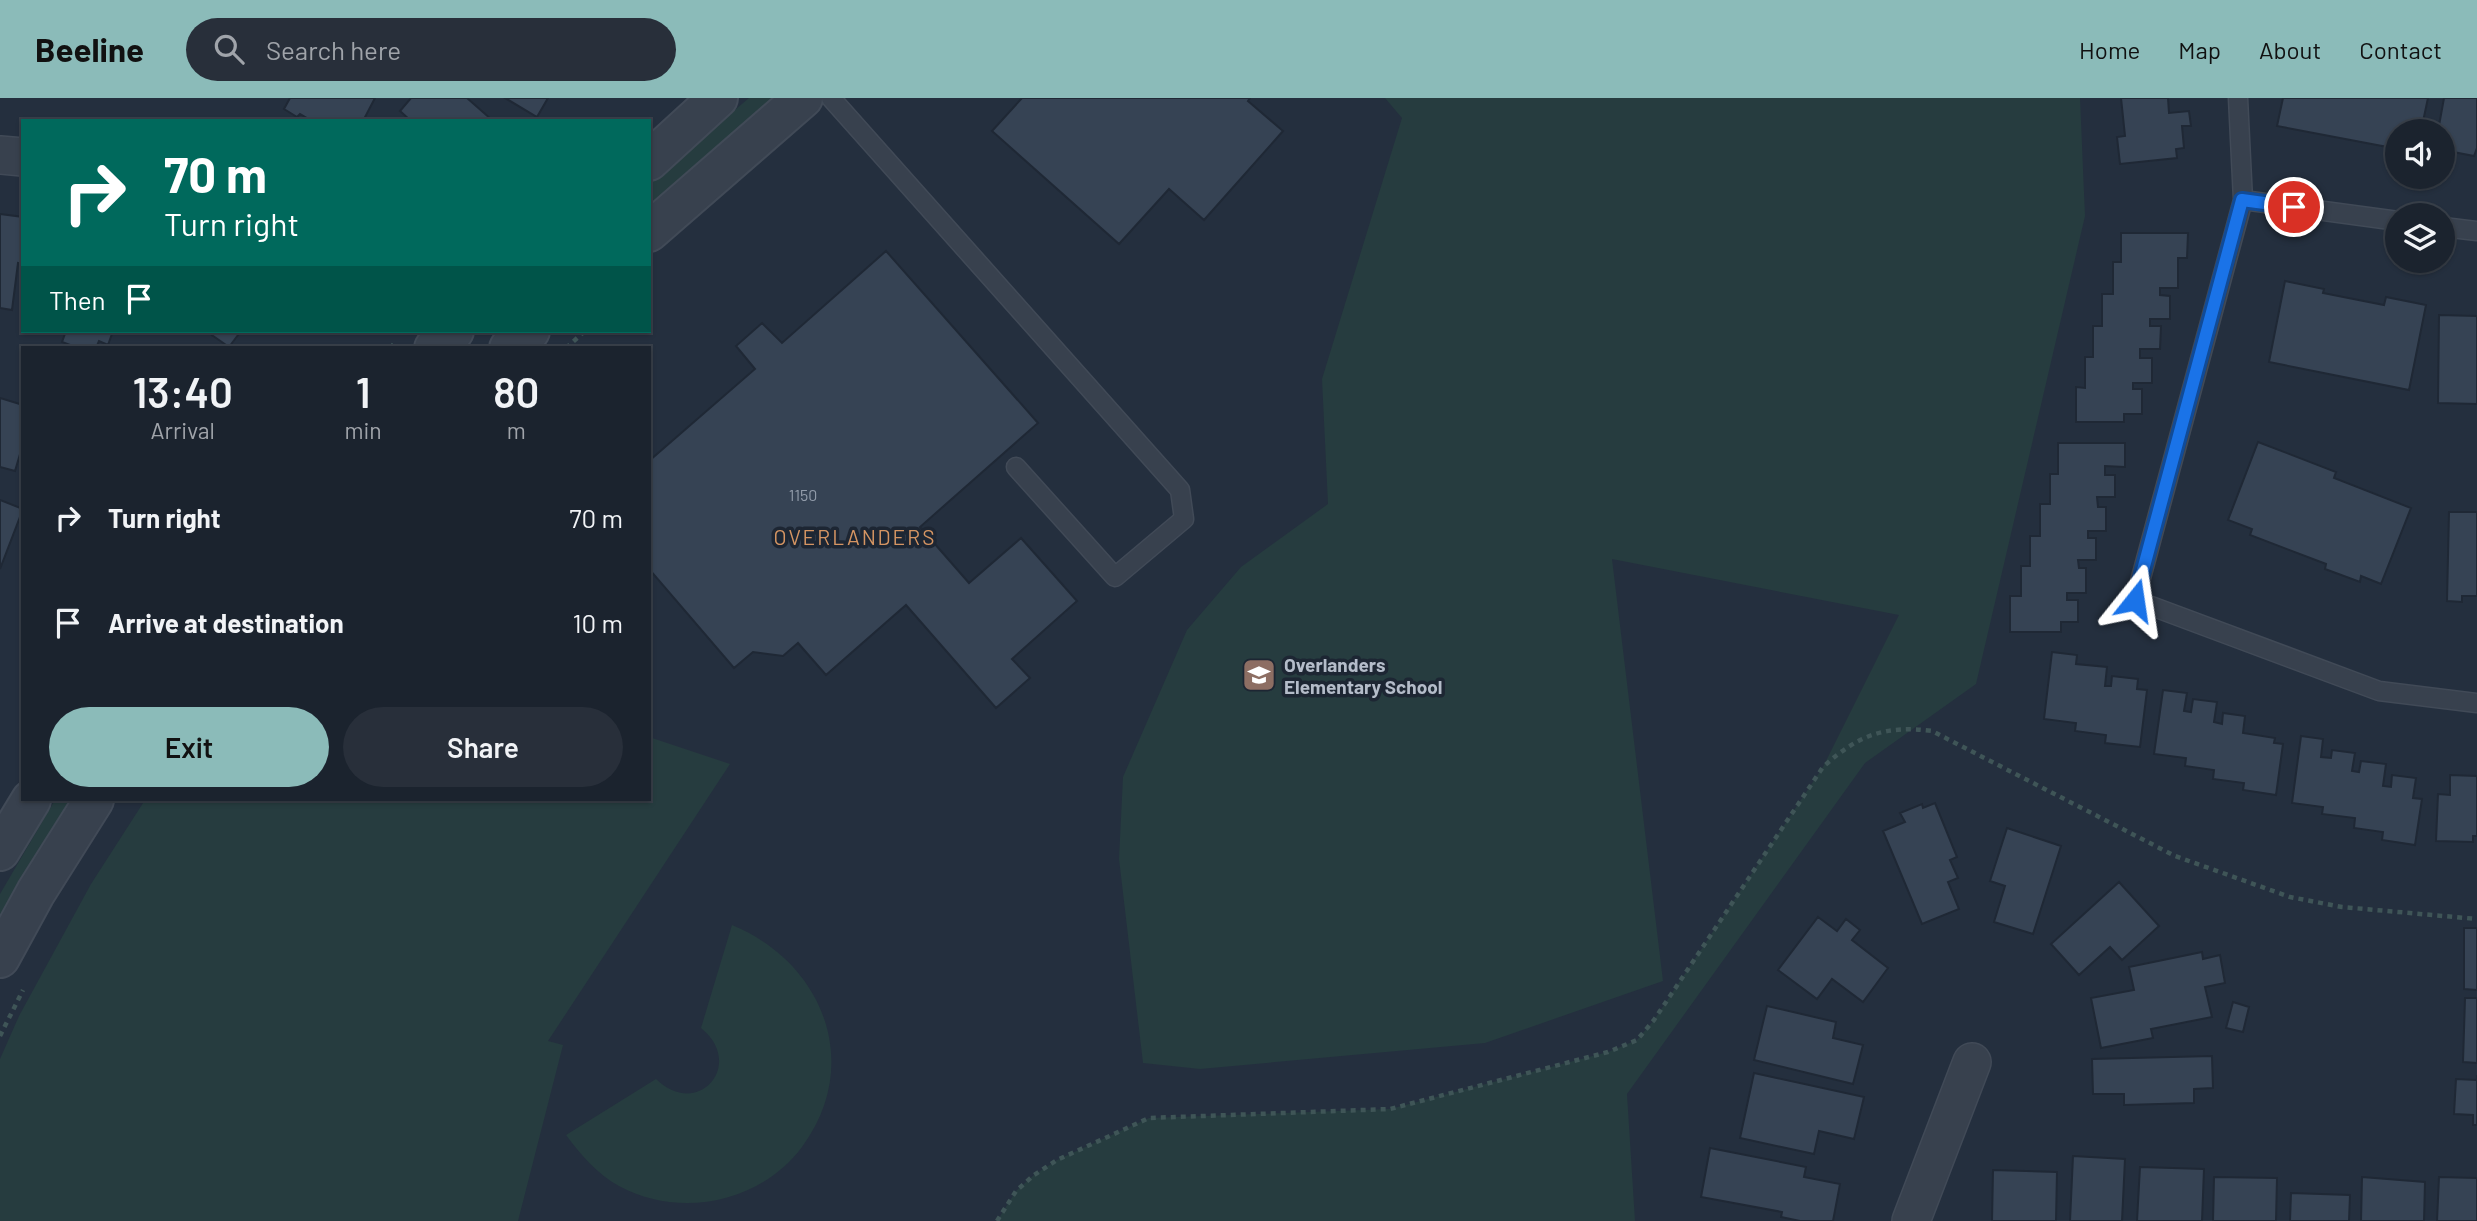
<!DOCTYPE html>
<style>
:root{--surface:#1b232e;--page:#282f3a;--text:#f1f3f6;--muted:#a0a4aa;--line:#39404a;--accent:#8bbbb9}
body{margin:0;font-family:Barlow,sans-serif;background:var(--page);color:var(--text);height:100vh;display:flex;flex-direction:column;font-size:26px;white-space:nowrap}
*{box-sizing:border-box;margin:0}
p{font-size:23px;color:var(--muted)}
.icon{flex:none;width:38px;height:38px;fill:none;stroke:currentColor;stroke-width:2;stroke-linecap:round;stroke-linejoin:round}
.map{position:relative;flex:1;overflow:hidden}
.sheet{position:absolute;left:21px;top:248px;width:630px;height:455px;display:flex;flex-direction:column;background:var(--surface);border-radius:0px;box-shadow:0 2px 5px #0004,0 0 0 2px var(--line)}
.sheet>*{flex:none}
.banner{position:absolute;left:21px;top:21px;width:630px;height:214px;border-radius:0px;box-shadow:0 2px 5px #0004,0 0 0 2px var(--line);background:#00695c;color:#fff;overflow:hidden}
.tools{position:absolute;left:2385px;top:21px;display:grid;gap:14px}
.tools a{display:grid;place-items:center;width:70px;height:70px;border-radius:50%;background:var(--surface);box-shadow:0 2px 5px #0004,0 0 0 2px var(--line);font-size:35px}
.pin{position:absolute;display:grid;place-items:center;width:60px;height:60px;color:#fff;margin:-30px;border:4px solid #fff;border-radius:50%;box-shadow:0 2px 7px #0007}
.me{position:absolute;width:77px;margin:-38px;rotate:15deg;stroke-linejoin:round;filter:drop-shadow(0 0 5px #0008)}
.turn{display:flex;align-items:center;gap:24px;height:147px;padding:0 28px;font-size:32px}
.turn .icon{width:91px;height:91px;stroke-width:2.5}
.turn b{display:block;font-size:49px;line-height:60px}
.then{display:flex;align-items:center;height:66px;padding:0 28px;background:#0003;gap:14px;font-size:26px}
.eta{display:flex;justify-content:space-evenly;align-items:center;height:119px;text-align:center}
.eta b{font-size:42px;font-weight:600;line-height:49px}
.action{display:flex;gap:14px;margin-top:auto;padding:14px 28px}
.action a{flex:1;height:80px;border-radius:42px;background:var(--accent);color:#111;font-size:28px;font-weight:600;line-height:80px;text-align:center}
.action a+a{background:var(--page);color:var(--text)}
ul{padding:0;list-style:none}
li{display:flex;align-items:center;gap:21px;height:105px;padding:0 28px}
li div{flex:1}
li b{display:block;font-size:26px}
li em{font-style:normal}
header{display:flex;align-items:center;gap:42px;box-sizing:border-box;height:98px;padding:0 35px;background:var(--accent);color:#111}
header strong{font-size:33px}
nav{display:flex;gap:38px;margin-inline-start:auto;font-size:24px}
.search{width:490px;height:63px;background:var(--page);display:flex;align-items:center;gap:18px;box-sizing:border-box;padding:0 24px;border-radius:38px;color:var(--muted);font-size:26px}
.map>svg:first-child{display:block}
.green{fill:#263c3f}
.building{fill:#364354;stroke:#1f2835;stroke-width:2}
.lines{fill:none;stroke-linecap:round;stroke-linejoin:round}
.service-casing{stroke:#414a57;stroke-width:21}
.minor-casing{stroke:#414a57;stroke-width:40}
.tertiary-casing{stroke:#414a57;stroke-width:42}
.path{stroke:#3f5557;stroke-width:4.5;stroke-dasharray:5 5;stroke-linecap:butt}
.service{stroke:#38414e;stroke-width:18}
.minor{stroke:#38414e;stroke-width:37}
.tertiary{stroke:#38414e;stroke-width:38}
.route-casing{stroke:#114b97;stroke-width:18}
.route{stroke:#1a73e8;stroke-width:12}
.labels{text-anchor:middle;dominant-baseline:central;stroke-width:7;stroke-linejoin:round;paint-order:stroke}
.number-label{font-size:16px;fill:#929caa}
.poi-label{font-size:19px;font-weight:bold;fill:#b4bcc9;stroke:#1d2633;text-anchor:start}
.neighbourhood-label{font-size:21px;letter-spacing:2px;fill:#d59563;stroke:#1d2633}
</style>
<header>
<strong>Beeline</strong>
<div class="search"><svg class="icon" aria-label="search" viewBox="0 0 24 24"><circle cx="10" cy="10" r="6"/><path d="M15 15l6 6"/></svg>Search here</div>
<nav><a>Home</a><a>Map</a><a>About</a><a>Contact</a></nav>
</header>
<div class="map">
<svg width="2477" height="1123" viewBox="0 0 2477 1123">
<rect width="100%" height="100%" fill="#242f3e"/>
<path class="green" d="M749 0H774L649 114V85Z
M1385 0H2080L2085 118 1976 586 1865 665 1627 996 1635 1123H997L1016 1093 1034 1077 1057 1062 1149 1020 1390 1011 1608 954 1637 942 1654 922 1823 669 1899 517 1612 461 1663 883 1485 945 1200 971 1143 965 1119 761 1123 679 1187 532 1241 469 1328 406 1322 281 1402 20Z
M649 639 730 666 548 943 563 947 518 1123H0V961L19 918 91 786 145 702H649Z
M55 702H80L0 838V796Z
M732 827C822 864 864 965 802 1049 760 1105 680 1121 619 1088 597 1076 581 1057 566 1037L656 981C698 1022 746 966 701 930Z"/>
<path class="building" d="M290 0H375L363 23H312L300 16 297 19 284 11Z
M411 0H467L492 22 411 23 400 13Z
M505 0H548L537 19Z
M1022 0H1250L1248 3 1283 33 1204 122 1169 91 1119 146 992 33Z
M2121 0H2168L2169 15 2189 13 2191 28H2182L2184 50 2176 51 2177 60 2120 66 2117 39 2125 38Z
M2283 0H2428L2421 33H2398V51L2277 28Z
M2444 0H2477V50L2474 58 2443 52V33H2438Z
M0 116 23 119V166L18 165 12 212 0 210Z
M2121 135H2188L2187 160H2178V190H2160V197L2170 198V221H2150V228H2161L2160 251H2140V260H2152V285H2133V291H2142V316H2124V324H2076V289L2085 290V259H2093V228H2102V196H2113V164H2121Z
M886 153 1038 325 920 429 969 485 1021 440 1077 503 1012 561 1030 580 996 610 906 507 826 577 798 545 783 558 753 554 734 570 649 471V363L755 271 736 248 762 225 782 245Z
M2285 183 2324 191 2323 195 2384 207 2386 199 2426 207 2409 292 2269 264Z
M2439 217 2477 218V306L2438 305Z
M66 233H113L108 247 99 243 96 250H78L62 244Z
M206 233H241L229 249Z
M0 300 23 307V346L15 373 0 369Z
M2258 344 2336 374 2334 380 2411 410 2381 486 2361 478 2360 484 2325 471 2326 466 2250 437 2252 431 2228 422Z
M2058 345H2125V369L2105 368V377H2115V399H2097L2098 409H2106V433H2088V440H2096V462H2078L2079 470H2086V495H2067V502H2078V524H2061V534H2010V498H2021V468H2030V438H2040V406H2050V376H2058Z
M0 402 23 411 0 471Z
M2449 414H2477V498H2462V504L2447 503Z
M2052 554 2077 557 2076 566 2107 569 2105 588H2111L2112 578 2138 581 2137 591 2147 592 2140 649 2105 645 2106 637 2075 633 2076 625 2044 621Z
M2163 592 2187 595 2184 613 2191 614 2193 601 2217 604 2214 624 2222 626 2223 615 2245 618 2243 635 2275 640 2274 645 2283 646 2276 697 2243 692 2244 685 2213 681 2214 672 2185 668 2186 660 2154 656Z
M2301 638 2323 641 2321 659 2331 660 2332 652 2355 655 2352 673 2359 674 2361 663 2386 666 2383 688 2391 689 2392 677 2416 680 2413 700 2422 701 2415 747 2382 742 2383 734 2354 730 2355 720 2322 716 2323 709 2292 705Z
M2450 677 2477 678V738H2473V744L2436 743 2438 696 2450 697Z
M1935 705 1957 759 1950 762 1958 780 1948 784 1959 811 1922 826 1883 733 1905 724 1900 715 1922 706 1923 710Z
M2007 730 2061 748 2033 836 1994 824 2005 788 1990 783Z
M2119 784 2159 828 2122 862 2110 849 2079 877 2051 846Z
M1818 819 1837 833 1846 821 1860 832 1852 842 1888 870 1863 904 1832 881 1817 901 1778 872Z
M2464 830H2477V892L2464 891Z
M2202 854 2203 861 2220 857 2225 885 2205 889 2212 919 2151 931 2153 940 2101 950 2091 900 2134 892 2129 869Z
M2465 900H2477V965L2463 964Z
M2233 904 2249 909 2243 934 2226 930Z
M1767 908 1836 924 1833 940 1863 947 1853 986 1754 962Z
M2212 958 2213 990 2194 991V1005L2124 1007V996H2093L2092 961Z
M1754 975 1864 999 1854 1041 1819 1033 1814 1056 1740 1040Z
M2477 977V1027H2473V1017L2454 1016 2456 981 2477 982Z
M1710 1050 1806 1069 1804 1079 1840 1086 1833 1123H1800L1781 1119 1782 1114 1701 1099Z
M2073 1058 2125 1061 2122 1123H2070Z
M2140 1069 2204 1071 2202 1123H2137Z
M1993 1072 2057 1074 2056 1123H1992Z
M2214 1079 2277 1080 2276 1123H2213Z
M2362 1079 2425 1084 2424 1123H2361Z
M2439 1079 2477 1080V1123H2437Z
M2291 1095 2350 1097 2349 1123H2290Z"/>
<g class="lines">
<defs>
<path id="service" d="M831 0 1180 392 1184 421 1115 479 1016 369
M2238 0 2243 102 2135 502 2379 593 2477 605
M2243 102 2398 123
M2443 129 2477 133"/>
<path id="minor" d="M0 57 23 59
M1911 1123 1972 964"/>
<path id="tertiary" d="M649 63 718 0
M649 134 803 0
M434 250 454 233
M509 250 530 233
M0 753 31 702
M0 860 36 794 94 702"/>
</defs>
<use href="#service" class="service-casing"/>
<use href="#minor" class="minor-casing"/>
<use href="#tertiary" class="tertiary-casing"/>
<path class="path" d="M390 250 397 243
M566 250 585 233
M0 938 23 892
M997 1123 1016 1093 1034 1077 1057 1062 1149 1020 1390 1011 1608 954 1637 942 1654 922 1823 669C1858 637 1885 627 1932 633L2175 758 2290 799 2342 809 2477 821"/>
<use href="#service" class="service"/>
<use href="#minor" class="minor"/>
<use href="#tertiary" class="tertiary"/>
</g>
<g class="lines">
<defs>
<path id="route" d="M2135 502 2242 102 2294 109"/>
</defs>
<use href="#route" class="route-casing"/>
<use href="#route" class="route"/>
</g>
<defs>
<symbol id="school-square" viewBox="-11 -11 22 22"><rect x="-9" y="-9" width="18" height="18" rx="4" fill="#8d6e63" stroke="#1d2633"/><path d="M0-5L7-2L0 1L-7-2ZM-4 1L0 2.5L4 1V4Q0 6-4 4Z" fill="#fff"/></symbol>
</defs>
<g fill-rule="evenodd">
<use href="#school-square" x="1240" y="558" width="38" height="38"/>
</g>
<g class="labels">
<g class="number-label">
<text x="803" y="396">1150</text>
</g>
<g class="poi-label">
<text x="1284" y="566">Overlanders<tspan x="1284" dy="22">Elementary School</tspan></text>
</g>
<g class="neighbourhood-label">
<text x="855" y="438">OVERLANDERS</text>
</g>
</g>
</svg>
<div class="tools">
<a><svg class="icon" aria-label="sound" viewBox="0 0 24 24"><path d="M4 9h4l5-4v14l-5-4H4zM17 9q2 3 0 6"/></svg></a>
<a><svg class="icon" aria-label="layers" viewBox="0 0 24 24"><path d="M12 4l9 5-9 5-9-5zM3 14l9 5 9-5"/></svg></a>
</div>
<div class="pin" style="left:2294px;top:109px;background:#d93025"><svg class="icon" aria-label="arrive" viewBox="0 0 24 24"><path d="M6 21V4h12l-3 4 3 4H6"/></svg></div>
<svg class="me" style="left:2135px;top:502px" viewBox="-20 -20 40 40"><path d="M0-17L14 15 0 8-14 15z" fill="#1a73e8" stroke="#fff" stroke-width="4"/></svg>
<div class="banner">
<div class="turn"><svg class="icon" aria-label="right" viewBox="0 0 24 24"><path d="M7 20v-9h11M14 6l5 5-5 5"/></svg><div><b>70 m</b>Turn right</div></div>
<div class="then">Then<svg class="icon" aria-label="arrive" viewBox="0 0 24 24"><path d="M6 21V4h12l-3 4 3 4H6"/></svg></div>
</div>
<section class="sheet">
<div class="eta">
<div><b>13:40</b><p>Arrival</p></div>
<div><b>1</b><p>min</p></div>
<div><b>80</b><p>m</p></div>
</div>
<ul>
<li><svg class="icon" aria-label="right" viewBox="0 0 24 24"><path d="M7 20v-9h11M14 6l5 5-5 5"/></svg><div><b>Turn right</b></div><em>70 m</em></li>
<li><svg class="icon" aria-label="arrive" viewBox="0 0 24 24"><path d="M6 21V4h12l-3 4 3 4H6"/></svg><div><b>Arrive at destination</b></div><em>10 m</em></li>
</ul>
<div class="action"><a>Exit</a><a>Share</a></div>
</section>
</div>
